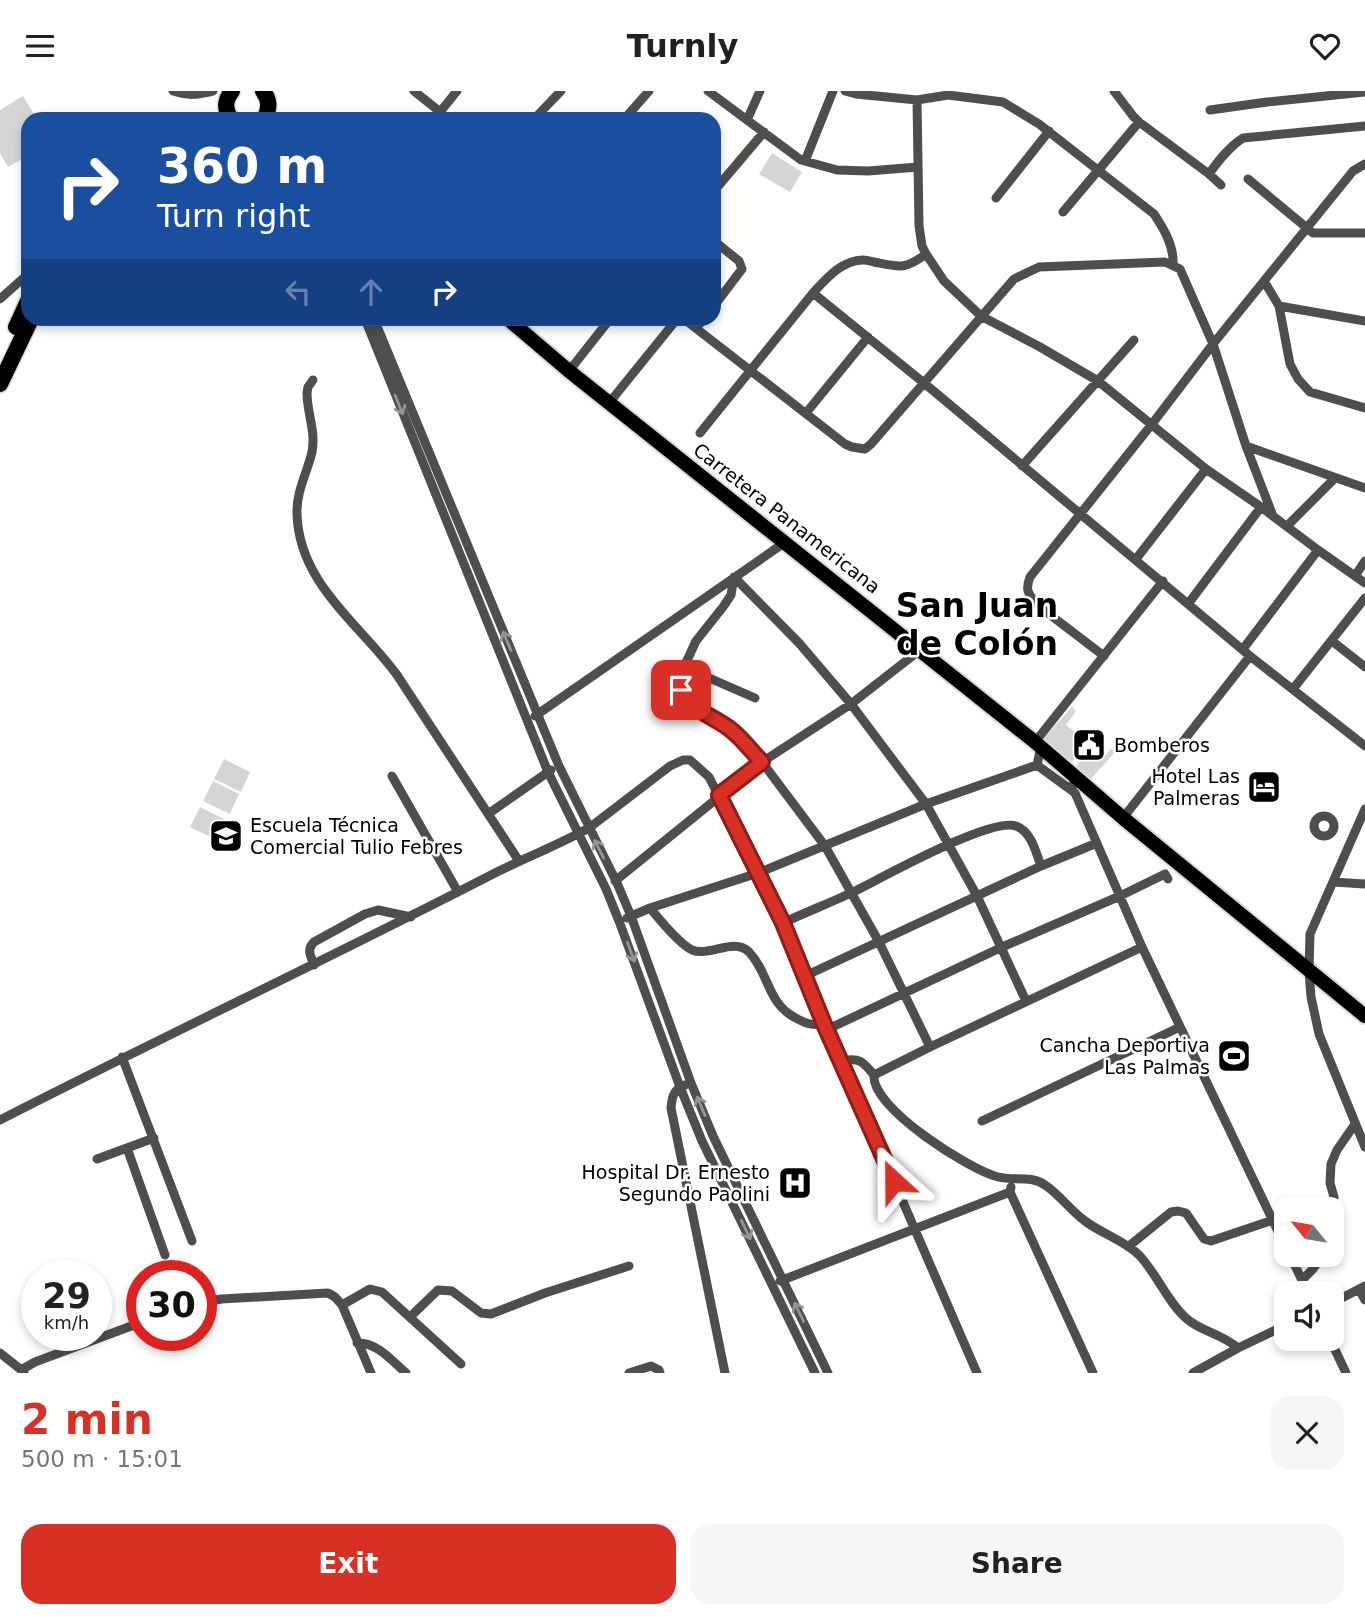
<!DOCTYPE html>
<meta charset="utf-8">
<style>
:root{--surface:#fff;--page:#f6f6f6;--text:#202124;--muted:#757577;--accent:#d93025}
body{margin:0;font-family:"DejaVu Sans",sans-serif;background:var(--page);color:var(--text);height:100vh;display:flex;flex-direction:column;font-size:26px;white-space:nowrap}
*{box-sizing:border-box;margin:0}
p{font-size:23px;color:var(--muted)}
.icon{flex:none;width:38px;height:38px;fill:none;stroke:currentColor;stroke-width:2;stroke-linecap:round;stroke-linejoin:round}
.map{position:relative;height:1282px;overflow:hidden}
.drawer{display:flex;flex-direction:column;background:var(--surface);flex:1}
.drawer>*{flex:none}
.banner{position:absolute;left:21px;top:21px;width:700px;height:214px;border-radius:21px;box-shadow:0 4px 10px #0003;background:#1a4fa0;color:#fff;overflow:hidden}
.needle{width:46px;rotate:300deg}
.tools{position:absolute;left:1274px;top:1106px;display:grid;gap:14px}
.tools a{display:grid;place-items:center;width:70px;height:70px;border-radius:14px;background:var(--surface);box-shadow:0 4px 10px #0003;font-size:35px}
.speed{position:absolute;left:21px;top:1169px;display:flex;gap:14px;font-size:35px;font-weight:700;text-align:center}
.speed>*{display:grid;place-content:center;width:91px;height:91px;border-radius:50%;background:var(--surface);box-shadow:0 4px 10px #0003;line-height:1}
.speed small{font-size:18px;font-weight:400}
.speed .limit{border:10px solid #d22;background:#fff;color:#111}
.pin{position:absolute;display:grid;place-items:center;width:60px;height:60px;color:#fff;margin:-30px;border-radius:14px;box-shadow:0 4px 10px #0006}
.me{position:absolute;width:77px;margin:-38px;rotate:336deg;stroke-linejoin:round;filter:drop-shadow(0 0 5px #0008)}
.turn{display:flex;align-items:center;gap:24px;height:147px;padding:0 21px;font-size:32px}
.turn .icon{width:91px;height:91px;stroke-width:2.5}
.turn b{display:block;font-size:49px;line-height:60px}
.lanes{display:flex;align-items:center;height:66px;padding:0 21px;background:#0003;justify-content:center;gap:35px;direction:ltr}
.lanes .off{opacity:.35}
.round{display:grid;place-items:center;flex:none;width:74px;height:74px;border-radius:21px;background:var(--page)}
.headline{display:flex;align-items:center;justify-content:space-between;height:119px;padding:0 21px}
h1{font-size:42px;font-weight:800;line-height:52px;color:var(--accent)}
.primary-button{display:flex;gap:14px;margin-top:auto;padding:14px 21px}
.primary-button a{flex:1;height:80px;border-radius:21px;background:var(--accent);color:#fff;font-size:28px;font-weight:800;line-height:80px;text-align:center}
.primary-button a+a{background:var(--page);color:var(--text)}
header{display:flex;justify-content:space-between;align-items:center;height:91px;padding:0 21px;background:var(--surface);font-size:32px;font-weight:800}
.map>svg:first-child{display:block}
.green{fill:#d5d5d5}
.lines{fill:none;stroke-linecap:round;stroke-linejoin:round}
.primary-casing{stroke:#dbdbdb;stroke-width:18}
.highway-casing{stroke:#dbdbdb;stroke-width:19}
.street{stroke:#4e4e4e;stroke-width:9}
.primary{stroke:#000;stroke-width:14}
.highway{stroke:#000;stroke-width:16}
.oneway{stroke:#959595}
.route-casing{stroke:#8d1f18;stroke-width:18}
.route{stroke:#d93025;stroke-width:12}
.labels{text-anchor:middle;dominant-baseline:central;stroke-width:5;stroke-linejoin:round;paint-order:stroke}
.street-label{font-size:19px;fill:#000;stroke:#fff}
.poi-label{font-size:19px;fill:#000;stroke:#fff;text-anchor:end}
.town-label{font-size:33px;font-weight:bold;fill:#000;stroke:#fff}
</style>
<header><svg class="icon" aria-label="menu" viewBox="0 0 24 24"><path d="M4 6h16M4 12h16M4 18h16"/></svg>Turnly<svg class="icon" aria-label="heart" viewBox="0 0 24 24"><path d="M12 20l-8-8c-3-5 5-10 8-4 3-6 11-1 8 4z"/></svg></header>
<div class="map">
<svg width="1365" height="1282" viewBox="0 0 1365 1282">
<rect width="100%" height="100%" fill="#fff"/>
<path class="green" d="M23 5 37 28H28V65L8 76 0 62V19Z
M772 62 802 81 790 101 759 83Z
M1072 616 1076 620 1066 634 1088 651 1069 674 1041 650Z
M1093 654 1106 664 1111 658 1115 661 1089 690 1074 678Z
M224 668 250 681 241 701 214 688Z
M213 690 239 703 230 723 203 710Z
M200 716 226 729 217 749 190 736Z"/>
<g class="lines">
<defs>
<path id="primary" d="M508 228 569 280 1035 651 1123 727 1365 925"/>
<path id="highway" d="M263 0C270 9 270 18 264 28
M231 28C224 18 225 9 232 0
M16 236 28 210
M0 293 31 228"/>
</defs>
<use href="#primary" class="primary-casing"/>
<use href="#highway" class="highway-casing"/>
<path class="street" d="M173 0C189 5 196 4 213 0
M414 0 449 28
M708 0 801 69 837 79 868 80 918 76
M845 0 856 3 917 9 948 4 1003 11 1039 33 1154 123C1164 138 1174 155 1173 173
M1114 0 1133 25 1139 31 1209 83 1221 94
M917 9 919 135 922 155 926 163 944 190 981 225 1040 256 1098 290 1206 378 1261 416 1318 459 1365 492
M1210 19 1267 11 1365 1
M440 21 457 0
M535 27 561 0
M621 28 627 25 649 0
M747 29 760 0
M805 70 833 0
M1209 83C1219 69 1229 56 1243 47L1365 35
M1248 88 1313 142H1365
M714 100 764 41
M996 107 1049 40
M1063 121 1139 31
M714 150 739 170 742 178 714 215
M1264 190 1279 215 1290 273 1298 288 1310 301 1365 317
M813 202 924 292 1250 565 1365 655
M0 208 28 183
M1279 215 1365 230
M365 228 548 681 606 798 619 830 680 996 702 1050 815 1282
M374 228 559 675 617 792 631 825 691 992 713 1045 828 1282
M684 228 845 353 852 356 865 358 871 353 1014 188 1039 176 1165 171 1180 178 1213 253 1246 355 1273 425
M696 237 704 228
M569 280 610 228
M313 289 308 296 307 302C307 322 316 340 312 361 307 382 296 401 297 423 299 493 360 533 397 584L519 770
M609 312 677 228
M806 322 868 246
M700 342 813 202C826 188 842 169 863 169 867 169 870 170 874 171 899 176 905 179 926 163
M1246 355 1365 397
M1022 375 1134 249
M1287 435 1335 387
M1136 468 1206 378
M1355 485 1365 470
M734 486 731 504 723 516 696 550 684 576 681 591V599L685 607 693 615 730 638 743 650 762 671 825 755 879 851 930 956
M734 486 799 552 851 613 926 713 977 805 1026 910
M1188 513 1261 416
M1332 550 1365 576
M1243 558 1318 459
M1104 565 1036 513C1028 502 1025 499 1030 486L1152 333 1213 253 1353 80 1365 73
M684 576 755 607
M1293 598 1365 507
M535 625 784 452
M1035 651 1163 490
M1042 658 1040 660 1037 674 1067 696 1073 695
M392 685 458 801
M1067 696 1075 702 1142 856 1286 1157
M1365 718 1310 843 1309 880 1311 906 1319 943 1365 1056
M488 723 551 679
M1314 735a10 10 0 1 1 20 0a10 10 0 1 1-20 0Z
M1123 727 1250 565
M615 790 762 671 851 613 920 559
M1333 791 1365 793
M650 817C659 828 679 853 692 859 710 866 734 846 749 861 769 882 767 911 794 926 804 932 812 935 824 933
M627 827 650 817 758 782 926 713 1037 674
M783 832C806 821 830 812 853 801 882 787 990 726 1016 735 1032 741 1036 762 1041 775
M314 874C311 865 306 859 314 851L365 823 378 819 411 826
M805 885 1041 775 1097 752
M826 939 1000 857 1120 805 1165 783 1168 788
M122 966 192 1150
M842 970C860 966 863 971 874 984 871 1017 970 1079 998 1086 1014 1090 1031 1084 1045 1094 1060 1104 1070 1119 1085 1130 1102 1143 1124 1149 1139 1164 1157 1183 1168 1212 1187 1228 1202 1241 1221 1242 1238 1257
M874 984 930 956 1142 856
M685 994C673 999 672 1006 671 1017L725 1282
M0 1029C164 945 330 867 493 783 525 767 558 754 589 737L670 675 683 669H690L709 686 783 832 824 933 842 970 977 1282
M982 1030 1180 936
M127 1057 165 1164
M97 1068 154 1047
M1011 1096 1010 1101 1093 1282
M1332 1128 1334 1106 1330 1092 1331 1073 1337 1059 1355 1033
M1129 1155 1171 1121 1178 1120 1186 1122 1204 1148 1211 1150 1273 1129
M1290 1164 1308 1202
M1302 1189 1313 1178 1323 1164
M780 1190 1010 1101
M1359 1198 1365 1209
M201 1211 222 1208 328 1202 335 1206 342 1214 371 1282
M1332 1212 1365 1195
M342 1214 370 1198 382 1201 461 1273
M410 1226 438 1199 452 1200 481 1222 491 1223 545 1202 629 1175
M1330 1248 1346 1282
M357 1252C377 1251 392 1270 406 1282
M0 1262 24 1281
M21 1279 35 1271 142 1231
M629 1282 651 1275 659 1279 660 1282
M1193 1282 1238 1257 1286 1234"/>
<use href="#primary" class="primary"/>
<use href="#highway" class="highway"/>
</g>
<defs><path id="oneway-shaft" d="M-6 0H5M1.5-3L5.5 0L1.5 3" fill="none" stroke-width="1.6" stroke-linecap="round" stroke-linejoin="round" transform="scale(1.75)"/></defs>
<g class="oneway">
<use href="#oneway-shaft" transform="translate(399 314) rotate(68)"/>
<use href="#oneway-shaft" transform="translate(507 550) rotate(-113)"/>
<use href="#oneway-shaft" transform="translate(599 758) rotate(-117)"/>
<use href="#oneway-shaft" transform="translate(631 861) rotate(70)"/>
<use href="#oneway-shaft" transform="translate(701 1015) rotate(-113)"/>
<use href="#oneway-shaft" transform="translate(746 1139) rotate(64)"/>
<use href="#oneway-shaft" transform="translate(799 1221) rotate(-116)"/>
</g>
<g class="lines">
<defs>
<path id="route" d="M681 599C690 619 713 625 730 638 742 647 751 660 762 671L719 704 783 832 824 933 894 1090"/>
</defs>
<use href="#route" class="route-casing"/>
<use href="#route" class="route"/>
</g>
<defs>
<symbol id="civic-square" viewBox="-11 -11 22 22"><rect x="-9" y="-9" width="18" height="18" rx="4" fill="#000" stroke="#fff"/><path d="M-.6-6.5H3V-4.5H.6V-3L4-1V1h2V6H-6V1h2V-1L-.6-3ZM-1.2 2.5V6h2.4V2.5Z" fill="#fff"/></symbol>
<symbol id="hotel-square" viewBox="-11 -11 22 22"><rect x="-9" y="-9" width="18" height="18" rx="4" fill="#000" stroke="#fff"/><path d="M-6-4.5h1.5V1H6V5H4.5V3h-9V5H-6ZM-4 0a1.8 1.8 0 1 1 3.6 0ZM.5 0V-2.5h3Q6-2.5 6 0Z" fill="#fff"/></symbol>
<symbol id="school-square" viewBox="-11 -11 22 22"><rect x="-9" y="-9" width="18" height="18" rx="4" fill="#000" stroke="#fff"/><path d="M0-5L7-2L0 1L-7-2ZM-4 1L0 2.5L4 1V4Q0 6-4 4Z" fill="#fff"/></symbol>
<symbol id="stadium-square" viewBox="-11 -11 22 22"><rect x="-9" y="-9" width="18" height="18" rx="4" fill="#000" stroke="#fff"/><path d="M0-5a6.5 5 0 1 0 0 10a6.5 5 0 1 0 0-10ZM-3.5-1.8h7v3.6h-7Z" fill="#fff"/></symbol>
<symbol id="hospital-square" viewBox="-11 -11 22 22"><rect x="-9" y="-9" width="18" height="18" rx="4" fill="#000" stroke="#fff"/><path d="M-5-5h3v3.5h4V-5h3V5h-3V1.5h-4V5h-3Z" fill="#fff"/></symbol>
</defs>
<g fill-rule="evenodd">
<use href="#civic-square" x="1070" y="635" width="38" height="38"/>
<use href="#hotel-square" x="1245" y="677" width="38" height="38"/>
<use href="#school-square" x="207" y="726" width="38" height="38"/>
<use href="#stadium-square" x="1215" y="946" width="38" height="38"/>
<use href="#hospital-square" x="776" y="1073" width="38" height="38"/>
</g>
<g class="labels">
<g class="street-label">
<text transform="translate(787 427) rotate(38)">Carretera Panamericana</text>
</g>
<g class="poi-label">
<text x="1114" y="654" text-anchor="start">Bomberos</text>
<text x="1240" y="685">Hotel Las<tspan x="1240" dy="22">Palmeras</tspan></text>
<text x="250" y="734" text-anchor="start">Escuela Técnica<tspan x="250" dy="22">Comercial Tulio Febres</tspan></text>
<text x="1210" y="954">Cancha Deportiva<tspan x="1210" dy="22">Las Palmas</tspan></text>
<text x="770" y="1081">Hospital Dr. Ernesto<tspan x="770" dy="22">Segundo Paolini</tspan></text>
</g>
<g class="town-label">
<text x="977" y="514">San Juan<tspan x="977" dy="38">de Colón</tspan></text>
</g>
</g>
</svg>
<div class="tools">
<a><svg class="needle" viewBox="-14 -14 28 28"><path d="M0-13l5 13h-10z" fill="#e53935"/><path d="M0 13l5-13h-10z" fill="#757577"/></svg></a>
<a><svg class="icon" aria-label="sound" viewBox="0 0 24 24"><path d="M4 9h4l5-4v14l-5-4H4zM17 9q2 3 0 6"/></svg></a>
</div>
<div class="speed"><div>29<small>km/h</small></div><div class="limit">30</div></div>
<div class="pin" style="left:681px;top:599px;background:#d93025"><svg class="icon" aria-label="arrive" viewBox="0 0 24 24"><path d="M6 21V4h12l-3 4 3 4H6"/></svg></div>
<svg class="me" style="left:894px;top:1090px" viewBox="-20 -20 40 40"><path d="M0-17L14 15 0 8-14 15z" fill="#d93025" stroke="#fff" stroke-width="4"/></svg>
<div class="banner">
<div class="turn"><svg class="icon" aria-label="right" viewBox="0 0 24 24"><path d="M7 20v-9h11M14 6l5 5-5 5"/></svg><div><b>360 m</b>Turn right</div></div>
<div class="lanes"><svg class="icon off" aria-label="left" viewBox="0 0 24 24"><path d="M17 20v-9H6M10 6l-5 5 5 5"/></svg><svg class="icon off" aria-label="ahead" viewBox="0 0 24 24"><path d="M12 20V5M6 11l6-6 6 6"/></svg><svg class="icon" aria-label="right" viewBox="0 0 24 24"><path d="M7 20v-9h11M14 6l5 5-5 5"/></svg></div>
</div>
</div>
<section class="drawer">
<div class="headline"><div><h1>2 min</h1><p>500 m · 15:01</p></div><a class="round"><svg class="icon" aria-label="close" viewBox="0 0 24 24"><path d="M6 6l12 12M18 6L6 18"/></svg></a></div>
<div class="primary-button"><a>Exit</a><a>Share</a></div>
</section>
